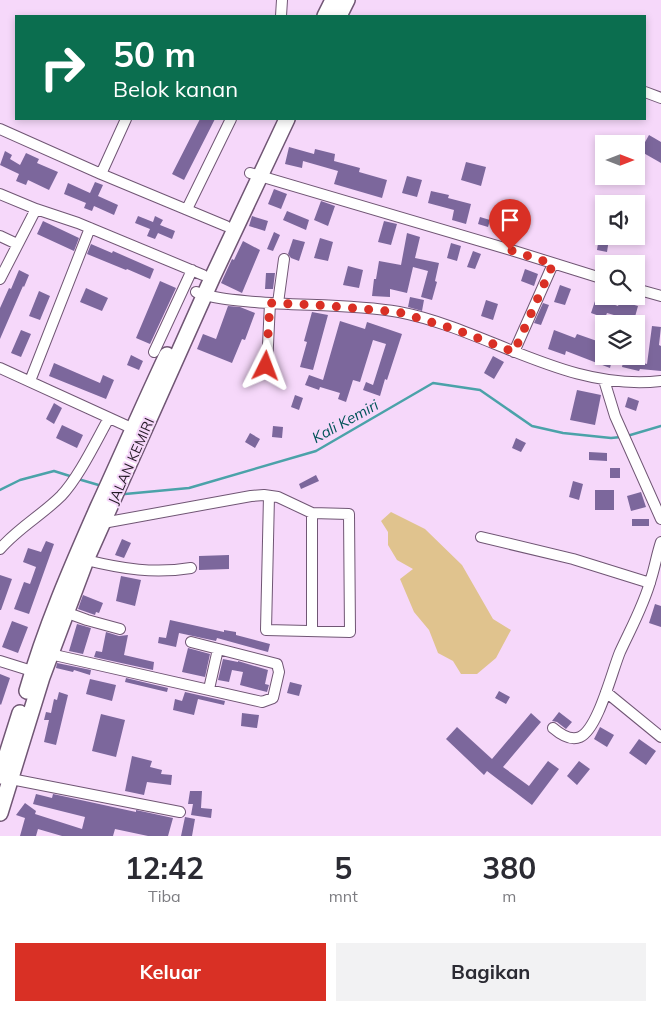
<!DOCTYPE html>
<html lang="id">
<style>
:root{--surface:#fff;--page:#f2f2f3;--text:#2b2b33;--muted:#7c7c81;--accent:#d93025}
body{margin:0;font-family:Mulish,sans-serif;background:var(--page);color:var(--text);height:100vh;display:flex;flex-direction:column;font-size:19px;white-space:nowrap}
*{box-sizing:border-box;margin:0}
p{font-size:16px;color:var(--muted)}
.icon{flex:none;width:28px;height:28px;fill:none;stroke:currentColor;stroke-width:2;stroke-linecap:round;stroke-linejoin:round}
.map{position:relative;height:836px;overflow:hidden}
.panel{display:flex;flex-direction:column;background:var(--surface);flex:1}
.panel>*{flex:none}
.top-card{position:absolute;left:15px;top:15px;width:631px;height:105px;border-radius:0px;box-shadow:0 2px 8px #0003;background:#0b6e4f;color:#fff;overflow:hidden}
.needle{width:32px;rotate:90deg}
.controls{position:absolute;left:595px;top:135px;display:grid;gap:10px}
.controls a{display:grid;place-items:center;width:50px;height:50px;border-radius:0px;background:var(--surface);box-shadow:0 2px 8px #0003;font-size:25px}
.pin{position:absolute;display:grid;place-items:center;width:42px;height:42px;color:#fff;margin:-51px -21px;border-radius:50% 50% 50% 0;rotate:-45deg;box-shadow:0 0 5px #0007}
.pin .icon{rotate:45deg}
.me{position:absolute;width:55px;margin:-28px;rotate:3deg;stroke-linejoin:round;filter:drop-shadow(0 0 4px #0008)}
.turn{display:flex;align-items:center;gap:18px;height:105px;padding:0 15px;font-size:22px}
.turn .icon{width:65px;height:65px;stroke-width:2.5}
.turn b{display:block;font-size:35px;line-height:42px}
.eta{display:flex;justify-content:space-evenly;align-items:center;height:85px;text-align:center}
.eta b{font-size:30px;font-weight:700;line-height:35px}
.primary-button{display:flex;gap:10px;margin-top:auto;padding:10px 15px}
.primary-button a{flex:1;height:58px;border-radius:0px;background:var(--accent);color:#fff;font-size:20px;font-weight:700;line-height:58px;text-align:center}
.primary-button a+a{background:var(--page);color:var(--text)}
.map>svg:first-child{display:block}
.green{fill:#e0c38e}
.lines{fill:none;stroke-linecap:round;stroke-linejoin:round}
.stream{stroke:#4ba2a9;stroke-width:2.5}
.building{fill:#7c679c}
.minor-casing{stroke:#705674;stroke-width:12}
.highway-casing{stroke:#705674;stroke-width:18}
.minor{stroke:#fff;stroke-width:10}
.highway{stroke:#fff;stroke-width:15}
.route{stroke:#d93025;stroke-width:9;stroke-dasharray:0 16.2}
.labels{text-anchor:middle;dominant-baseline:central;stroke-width:4;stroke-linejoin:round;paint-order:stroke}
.street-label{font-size:14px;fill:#231925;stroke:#f6d8fa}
.water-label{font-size:15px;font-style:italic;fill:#015358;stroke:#f6d8fa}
</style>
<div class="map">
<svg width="661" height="836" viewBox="0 0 661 836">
<rect width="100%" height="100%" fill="#f6d8fa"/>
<path class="green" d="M391 512 425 529 462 565 493 619 511 630 496 658 477 674H461L453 661 438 653 429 630 414 612 400 579 413 569 397 560 388 545V532L381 521Z"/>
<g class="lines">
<path class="stream" d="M627 436 661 426
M78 479 102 486
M0 490 20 480 54 471 73 477
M121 493 125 494 189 488 316 451 433 383 480 390 532 426 563 433 611 438 621 437"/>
</g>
<path class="building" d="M200 119H215L184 180 172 174Z
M649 135 661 142V163L640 151Z
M289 147 314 154 315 149 335 154 334 161 360 168 359 172 387 180 382 198 334 184 338 171 303 161 302 168 285 164Z
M5 151 12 155 10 159 20 165 26 153 39 159 37 163 58 172 49 190 28 180 26 185 16 181 19 174 0 165Z
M466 162 486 167 481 186 461 180Z
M407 176 422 180 417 197 402 193Z
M95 182 103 185 98 196 118 205 114 215 94 206 92 211 84 208 86 203 64 194 68 183 90 193Z
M274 189 287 194 281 209 268 204Z
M431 191 449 195 448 198 471 204 466 224 452 220 454 210 428 203Z
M321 201 335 206 328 226 314 220Z
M287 211 309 220 306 230 283 220Z
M138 216 153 222 155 216 163 220 160 225 175 231 172 239 158 233 155 239 147 236 150 229 135 223Z
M252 216 268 221 265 231 249 226Z
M480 217 490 220 488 227 478 224Z
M43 221 79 238 74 251 37 234Z
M384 221 397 224 391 245 378 242Z
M274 232 280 235 273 251 267 249Z
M407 233 420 237 415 258 439 263 435 281 437 282 432 300 421 297 428 271 413 267 407 293 390 289V297L372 296 374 279H376L379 261 401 265Z
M599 237 609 239 607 252 597 250Z
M320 238 333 242 328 261 314 258Z
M293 239 305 242 299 261 291 258 288 254Z
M243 241 260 250 242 293 221 283 232 259 234 260Z
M451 243 461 246 457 261 447 258Z
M91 244 112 253 113 251 154 269 150 279 127 269 126 270 87 254Z
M473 251 481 254 475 269 467 267Z
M348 266 363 270 359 288 343 285Z
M525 269 538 274 534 286 521 281Z
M19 270 29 275 24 287 23 286 0 339V308L9 288 11 289Z
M266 273H275L273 289H265Z
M160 281 176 288 150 344 136 338Z
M560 285 571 289 565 305 554 302Z
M86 288 108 298 102 311 80 302Z
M39 291 50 296 40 320 29 316Z
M410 297 424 300 422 311 408 307Z
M596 298 618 306 620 301 638 306 633 324 623 323 624 318 607 313 605 318 591 313Z
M486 300 498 304 493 320 481 316Z
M543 303 549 305 541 325 534 323Z
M228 306 240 307 255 313 245 340 242 339 232 363 197 349 203 334 216 339Z
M312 312 328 315 313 370 300 367 307 342 304 341Z
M340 321 365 329 367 322 402 334 387 380 385 379 380 396 363 390 366 382 373 385 386 344 373 340 360 382 353 380 346 402 338 399 340 393 320 387 319 390 305 385 309 375 323 380Z
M652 326 661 327 659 345 661 346V371L640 369 639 371 622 367 624 358 647 364Z
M21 330 31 334 21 357 11 353Z
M554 330 575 338 577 334 597 341 596 343 604 346V356H613L610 368 566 351 565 355 548 349Z
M131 355 143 361 139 370 127 365Z
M493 356 504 362 494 379 484 373Z
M54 363 100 383 103 375 114 380 106 399 49 376Z
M577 390 601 395 595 425 570 420Z
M295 395 303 398 299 410 291 407Z
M628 397 639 401 636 411 625 407Z
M54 403 62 408 54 424 46 419Z
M62 425 83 435 77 448 56 438Z
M273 426 283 427 282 438 272 437Z
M250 433 260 439 255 448 245 442Z
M516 438 526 443 521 452 512 448Z
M589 452 607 453V461L589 460Z
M610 468H620V478H610Z
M316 475 319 481 301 489 299 484Z
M573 481 583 484 579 500 569 497Z
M595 490H614V510H595Z
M641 492 646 507 631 511 627 496Z
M632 519H649V526H632Z
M122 539 131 543 124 558 115 555Z
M46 541 54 544 29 614 14 609 24 582 30 584 36 567 23 562 28 548 41 552Z
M229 555V569L199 570V556Z
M0 575 12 579 1 610H0Z
M121 576 141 580 135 606 116 601Z
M83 595 103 603 99 613 96 612 95 615 78 609Z
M655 604 661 606V627L649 623Z
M170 620 224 632V630L236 632V635L270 644 268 652 217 638 216 641 179 633 176 647 158 643 159 637 166 638Z
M12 621 28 627 18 653 2 647Z
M77 624 91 628 83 654 69 651Z
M106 632 119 636 128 635 124 655 154 662 153 670 94 657 96 651 102 652Z
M188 648 210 654 205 677 182 672Z
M223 659 238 662V661L268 670 265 684 269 685 267 692 240 685 243 672 232 670 229 682 218 680Z
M57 663 91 670 90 675 74 670 73 672 56 668Z
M0 674 10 678 1 705 0 704Z
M126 678 168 688 167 692 125 682Z
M90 679 116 685 112 701 86 694Z
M290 682 302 685 299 696 287 693Z
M499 691 510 697 506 704 495 698Z
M59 692 68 695 56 745 44 742 49 720H44L46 712 51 713 54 699 57 700Z
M185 692 225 701 224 705 198 699 194 715 173 710 175 699 182 701Z
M559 712 572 722 566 729 557 722 552 721Z
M242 713 259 715 257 728 241 726Z
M531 713 541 722 503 767 529 786 548 761 559 769 532 805 487 771 484 775 446 739 457 727 492 759Z
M101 714 125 720 116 757 92 751Z
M600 727 614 735 607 747 594 739Z
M639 739 656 751 646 765 629 753Z
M132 756 152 761 150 767 162 770 161 774 172 775 171 785 147 782 144 795 125 791Z
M579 761 590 769 577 785 567 776Z
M190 791H202L201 808 212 809 211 818 191 815 193 804H188Z
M36 794 52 798 53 794 136 812V810L173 818 168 836H148L115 829 113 836H62L38 829 36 836H20L25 818 16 815 25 803 36 811 35 814 82 829 85 817 33 804Z
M185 817 195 819 192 836H181Z"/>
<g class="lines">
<defs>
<path id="minor" d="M281 16 282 0
M645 92 661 98
M0 129 101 174 226 226
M250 173 511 250 604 279
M101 174 126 119
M0 194 36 209
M187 209 231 119
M0 236 17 244
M0 279 36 209 78 223 203 275
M636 289 661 296
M196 292C215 299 235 300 255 302 302 306 353 304 399 312 487 329 567 392 661 381
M278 303 284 259
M154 352 192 270
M514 352 553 264
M267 366 270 303
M0 368 138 431
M604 380 615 416 661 519
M30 381 90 228
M103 523 251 496 264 495 278 497 312 513 349 514 350 632 266 630 269 496
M481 537 573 559 650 583
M0 549C18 528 42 515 61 496 79 477 96 441 109 418
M86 560C123 569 154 574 191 568
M65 612 87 620 120 629
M312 631V513
M50 654 262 702 273 698 279 672 277 664 191 642
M0 661 32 671
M209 689 218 649
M606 692 661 737
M553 728C560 734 571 741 580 737 598 729 612 671 620 652 631 628 644 605 651 579 655 566 657 554 661 542
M11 779 180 812"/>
<path id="highway" d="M325 16 333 0
M339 16 347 0
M27 691C45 628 71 568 98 507 121 457 143 406 167 355
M0 776 20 713
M0 813 42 677 86 560 213 276 287 119"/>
</defs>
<use href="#minor" class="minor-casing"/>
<use href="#highway" class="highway-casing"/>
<use href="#minor" class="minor"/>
<use href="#highway" class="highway"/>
</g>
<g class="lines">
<path class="route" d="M266 366 270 303 318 305 398 312 457 330 514 352 553 264 510 250"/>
</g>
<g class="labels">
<g class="street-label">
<text transform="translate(131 461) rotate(-66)">JALAN KEMIRI</text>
</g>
<g class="water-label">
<text transform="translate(345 421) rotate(-29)">Kali Kemiri</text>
</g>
</g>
</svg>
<div class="controls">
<a><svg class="needle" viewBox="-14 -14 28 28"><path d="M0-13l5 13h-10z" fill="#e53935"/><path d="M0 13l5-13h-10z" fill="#7c7c81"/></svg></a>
<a><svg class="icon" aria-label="sound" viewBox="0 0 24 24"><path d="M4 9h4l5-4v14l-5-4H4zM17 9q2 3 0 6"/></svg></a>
<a><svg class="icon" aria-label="search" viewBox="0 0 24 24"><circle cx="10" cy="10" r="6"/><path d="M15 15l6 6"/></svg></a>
<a><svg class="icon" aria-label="layers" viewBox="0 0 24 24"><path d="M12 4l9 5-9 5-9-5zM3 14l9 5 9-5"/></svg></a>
</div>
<div class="pin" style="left:510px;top:250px;background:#d93025"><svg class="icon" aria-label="arrive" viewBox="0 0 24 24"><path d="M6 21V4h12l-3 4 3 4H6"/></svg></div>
<svg class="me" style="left:266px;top:366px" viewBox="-20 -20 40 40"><path d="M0-17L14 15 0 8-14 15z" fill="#d93025" stroke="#fff" stroke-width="4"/></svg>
<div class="top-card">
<div class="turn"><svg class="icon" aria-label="right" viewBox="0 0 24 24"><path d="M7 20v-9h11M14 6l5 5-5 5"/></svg><div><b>50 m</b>Belok kanan</div></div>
</div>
</div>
<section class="panel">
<div class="eta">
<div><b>12:42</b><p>Tiba</p></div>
<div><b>5</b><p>mnt</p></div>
<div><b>380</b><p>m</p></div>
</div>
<div class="primary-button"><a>Keluar</a><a>Bagikan</a></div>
</section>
